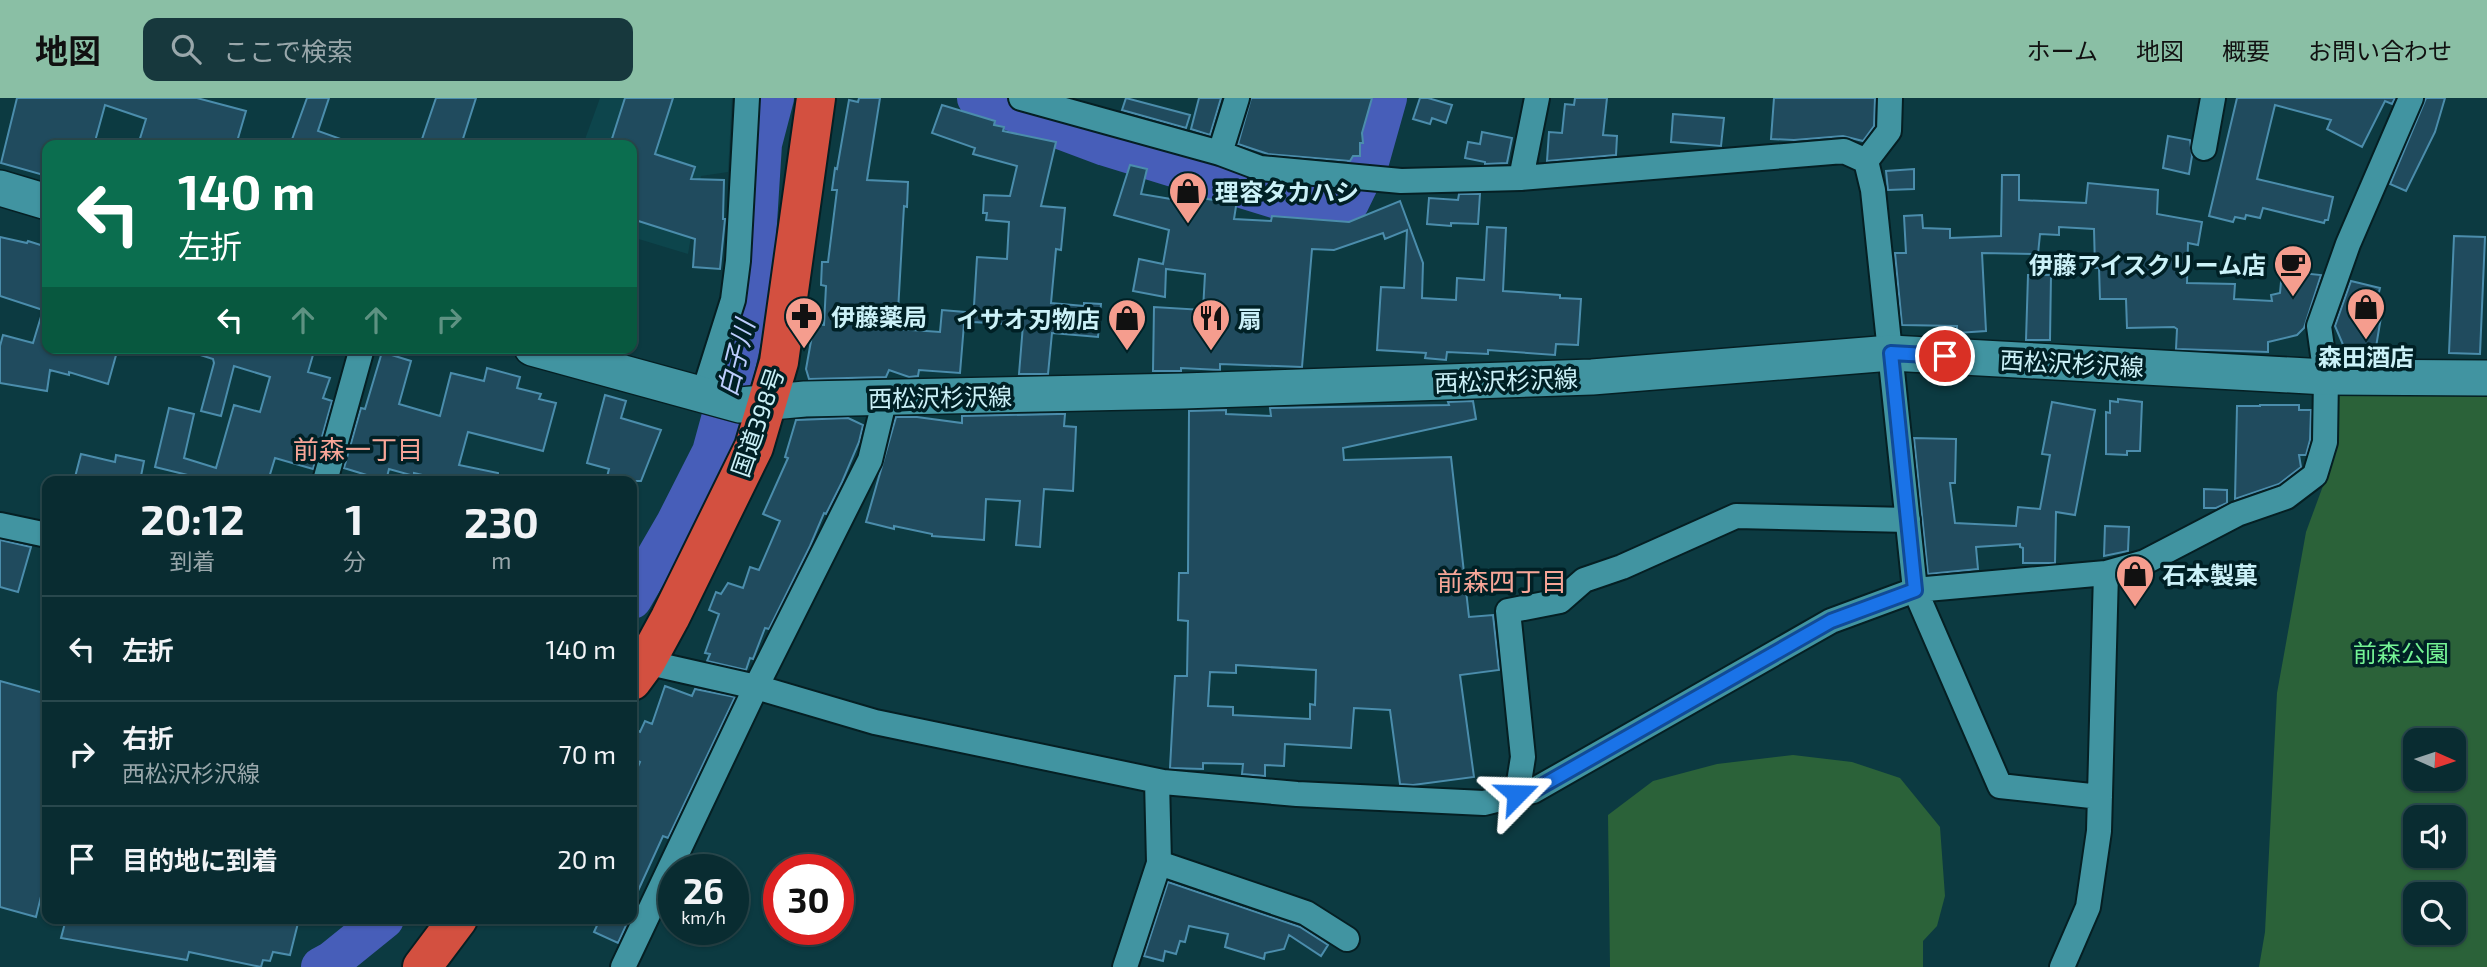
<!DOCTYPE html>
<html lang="ja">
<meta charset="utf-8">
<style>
:root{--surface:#092c31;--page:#17383d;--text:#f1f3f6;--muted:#99a7ab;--line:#29484d;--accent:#8abfa5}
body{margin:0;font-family:"Exo 2","Noto Sans JP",sans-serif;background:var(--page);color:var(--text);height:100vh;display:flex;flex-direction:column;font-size:26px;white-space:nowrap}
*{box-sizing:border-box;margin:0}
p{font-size:23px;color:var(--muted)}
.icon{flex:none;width:38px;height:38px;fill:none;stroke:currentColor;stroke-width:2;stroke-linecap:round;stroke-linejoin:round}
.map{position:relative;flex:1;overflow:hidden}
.sheet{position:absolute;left:42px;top:378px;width:595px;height:448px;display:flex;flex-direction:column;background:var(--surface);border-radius:14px;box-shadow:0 2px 5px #0004,0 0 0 2px var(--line)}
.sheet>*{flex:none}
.top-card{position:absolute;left:42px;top:42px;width:595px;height:214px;border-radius:14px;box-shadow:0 2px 5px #0004,0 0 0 2px var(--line);background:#0b6e4f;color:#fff;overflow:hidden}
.needle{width:46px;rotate:93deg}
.controls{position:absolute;left:2403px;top:630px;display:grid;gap:14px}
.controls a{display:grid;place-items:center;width:63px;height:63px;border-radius:14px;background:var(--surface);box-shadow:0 2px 5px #0004,0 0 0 2px var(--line);font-size:35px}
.speed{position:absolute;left:658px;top:756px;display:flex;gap:14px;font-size:35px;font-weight:700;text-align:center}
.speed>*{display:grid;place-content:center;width:91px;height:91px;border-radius:50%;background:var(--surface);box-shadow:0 2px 5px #0004,0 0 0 2px var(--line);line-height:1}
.speed small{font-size:18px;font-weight:400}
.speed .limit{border:10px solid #d22;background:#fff;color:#111}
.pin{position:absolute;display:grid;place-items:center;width:60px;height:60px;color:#fff;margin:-30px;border:4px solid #fff;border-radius:50%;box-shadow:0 2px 7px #0007}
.me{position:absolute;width:77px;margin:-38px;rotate:68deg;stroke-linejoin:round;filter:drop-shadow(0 0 5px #0008)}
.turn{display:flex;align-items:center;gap:24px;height:147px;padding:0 21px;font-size:32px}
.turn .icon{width:91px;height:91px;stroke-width:2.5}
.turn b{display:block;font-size:49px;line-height:60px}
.lanes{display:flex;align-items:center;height:66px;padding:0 21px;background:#0003;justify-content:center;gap:35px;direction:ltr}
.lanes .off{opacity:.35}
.eta{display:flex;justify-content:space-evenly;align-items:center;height:119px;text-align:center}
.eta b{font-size:42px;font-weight:700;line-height:49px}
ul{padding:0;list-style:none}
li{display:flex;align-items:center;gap:21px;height:105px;padding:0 21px;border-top:2px solid var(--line)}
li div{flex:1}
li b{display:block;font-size:26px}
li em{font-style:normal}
header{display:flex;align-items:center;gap:42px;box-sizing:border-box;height:98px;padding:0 35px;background:var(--accent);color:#111}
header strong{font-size:33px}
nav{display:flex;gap:38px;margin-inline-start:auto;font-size:24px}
.search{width:490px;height:63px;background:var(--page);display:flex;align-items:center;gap:18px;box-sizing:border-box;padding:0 24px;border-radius:14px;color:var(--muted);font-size:26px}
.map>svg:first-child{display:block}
.built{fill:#0d454c}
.green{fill:#2b6239;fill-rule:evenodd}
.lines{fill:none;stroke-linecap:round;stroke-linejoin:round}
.river{stroke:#475eb9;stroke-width:40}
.building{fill:#204b5e;stroke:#4b8dac;stroke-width:2;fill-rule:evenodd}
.street-casing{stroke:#051f23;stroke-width:28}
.secondary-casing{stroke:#051f23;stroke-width:38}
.highway-casing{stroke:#051f23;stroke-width:42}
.street{stroke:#4194a1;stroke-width:24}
.secondary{stroke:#4194a1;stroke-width:35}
.highway{stroke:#d35040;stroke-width:38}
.route-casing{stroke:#114b97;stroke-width:18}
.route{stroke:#1a73e8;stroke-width:12}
.labels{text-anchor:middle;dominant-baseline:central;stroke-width:7;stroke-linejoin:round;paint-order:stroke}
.poi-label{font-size:24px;font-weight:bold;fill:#cbf1f8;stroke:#002025;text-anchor:start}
.street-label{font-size:24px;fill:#cbf1f8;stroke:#002025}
.park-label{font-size:24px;fill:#74f495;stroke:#002025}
.water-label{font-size:26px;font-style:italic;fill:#bccdfd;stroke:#002025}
.neighbourhood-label{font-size:26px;fill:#f8a698;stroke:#002025}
</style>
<header>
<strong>地図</strong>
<div class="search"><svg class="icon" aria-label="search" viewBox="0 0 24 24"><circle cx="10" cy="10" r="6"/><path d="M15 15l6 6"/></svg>ここで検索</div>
<nav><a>ホーム</a><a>地図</a><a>概要</a><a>お問い合わせ</a></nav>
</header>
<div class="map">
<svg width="2487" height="869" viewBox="0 0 2487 869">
<rect width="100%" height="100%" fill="#0c3a41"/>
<path class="built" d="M600 0H732L728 74 701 78 688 156 632 139V47H583Z"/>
<path class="green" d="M2334 288 2487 292V869H2259L2265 834 2277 595 2306 434 2327 377ZM2415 642H2454V681H2415ZM2415 719H2454V758H2415ZM2415 796H2454V835H2415Z
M1793 657 1852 664 1900 680 1940 729 1945 798 1937 828 1923 843V869H1610L1608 717 1653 683 1717 666Z"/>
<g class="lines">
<path class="river" d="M977 0 1105 48 1281 102 1311 108 1349 105 1369 64 1387 0
M632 501 676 425 712 354 735 270 753 188 762 46 774 0
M321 869 332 863 384 821"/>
</g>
<path class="building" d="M17 0H197L246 13 236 47H138L146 21 105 7 94 47H47V78L1 65Z
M307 0H329L318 33 352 45 351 47H290Z
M436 0H476L461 47H420Z
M625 0H673L655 56 695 69 691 81 724 82 723 121H725L720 171 693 169 695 141 632 121V47H610Z
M859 0H880L867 82 908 84 907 109 904 108 897 231 940 234 942 212 965 214 960 275 919 272 918 278 909 279 889 272 886 279 809 281 806 271 814 226 824 227 826 188 821 187 822 164H828L837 92H832L835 70 837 71 849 2 858 4Z
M1126 0 1190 17 1186 30 1122 12Z
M1199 0H1221L1210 37 1191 31Z
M1251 0H1372L1362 35 1363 45H1360V58H1353L1350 63 1268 56 1238 46Z
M1420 0H1428L1452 7 1446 25 1432 20 1430 26 1413 21Z
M1575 0H1607L1603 37 1617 38 1616 57 1547 63 1549 34 1562 35 1565 6 1574 7Z
M1774 0H1875L1874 28 1863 43 1843 38 1794 42 1771 41Z
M2237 0H2395L2392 6 2385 3 2362 49 2327 31 2331 22 2275 7 2257 81 2333 99 2328 122H2325L2324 125 2263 110 2260 120 2246 117 2245 121 2235 119 2233 124 2209 118Z
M2426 0H2445L2435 34 2406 93 2390 86Z
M942 7 995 23 994 27 1004 29 1003 33 1056 44 1041 108 1065 110 1061 152 1056 151 1051 205 1084 208V205L1101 206 1098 239 1052 235 1048 276H1019L1023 227 973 224 977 159 1007 161 1009 124 986 122 987 115H983L984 97 1010 98 1017 68 973 56 975 50 932 35Z
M1673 16 1724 20 1721 48 1671 44Z
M1482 34 1512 40 1507 65 1485 66V64L1465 60 1468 44 1480 46Z
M2168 38 2190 42 2192 58 2189 76 2163 70Z
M1130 67 1147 71 1141 96 1183 103 1184 97 1214 102 1215 99 1237 102 1234 121 1271 123 1272 118 1349 124 1400 103 1423 165 1422 200 1456 202 1457 180 1484 182 1487 129 1506 130 1503 193 1560 197V200L1581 201 1578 247 1556 246 1555 257 1488 252V256L1447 254 1446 262 1425 260 1426 255 1377 252 1381 189 1404 190 1407 132 1385 141 1383 135 1334 152 1312 151 1302 269 1220 266V272L1181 270V273H1153L1154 209 1203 212 1205 176 1166 171 1165 199 1133 193 1139 161 1163 166 1169 132 1114 117Z
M1914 71V91L1888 92 1886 73Z
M2002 77H2019V102L2086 105 2088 85 2158 92 2157 116 2202 124 2198 147 2188 145 2187 185 2235 186 2234 201 2272 203 2271 197 2280 195 2282 173 2321 177 2304 230 2297 237 2268 244V254L2176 251 2177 231 2174 229 2127 230 2126 201H2100L2099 170H2095L2094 131 2059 129V137L2040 136 2038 156 1982 155 1986 233 1957 235V228L1902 227 1895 155H1906L1904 118 1922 117 1923 130 1950 131V140L2001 138Z
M1459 96H1480L1478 126 1451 125V128L1427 126 1429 100 1458 102Z
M2454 138 2485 139 2480 256 2449 255Z
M0 139 27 145 28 143 47 149V250H118L108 286 69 274V277L50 272 47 293 0 285V248L3 237 33 245 43 212 46 213 0 198Z
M2028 177H2051L2050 242H2026Z
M2351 183 2380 190 2373 218 2381 219 2375 255 2365 254 2364 259 2347 256 2335 228Z
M191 250H315L308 274 330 280 323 300 332 303 313 371 275 360 268 383H212L155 369 169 310 194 316 184 360 216 370 234 307 260 314 270 279 234 268 221 318 201 313 214 265 213 261 191 254Z
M382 254 411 263 399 306 440 318 451 275 484 283 487 270 520 279 517 290 541 296 539 301 556 305 543 353 468 334 459 367 498 375V383H448L414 375V378L389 371 386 383 344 370 361 310 365 311Z
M605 297 626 303 621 320 661 332 641 383H606L609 371 587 365Z
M2118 301 2142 304 2140 353H2127V357L2106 356V314L2110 315V303L2118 304Z
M1473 303 1476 321 1343 350 1344 362 1451 359 1469 519 1493 517 1499 572 1460 577 1474 679 1413 687 1400 686 1390 612 1354 610 1351 650 1285 646 1284 668 1265 667V678L1242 676 1243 666 1203 665V671L1170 670 1175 578H1187L1188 523 1178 522 1179 475H1188L1189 313 1226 312V316L1271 318 1270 310 1449 307 1448 304ZM1236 567 1316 572 1315 607 1310 606V621L1233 617V609L1208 608 1210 574 1236 575Z
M2052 304 2095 312 2075 417 2056 414 2055 465H2023V450L2020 449V446L1976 449 1978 471 1928 476 1914 340 1956 341 1955 385H1950L1955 425 2016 428 2018 409 2040 411 2050 357 2042 356Z
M2260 307H2299V312H2311L2310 342 2306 357H2299L2301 369 2279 386 2235 401 2237 308H2260Z
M1058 316H1065L1064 328 1076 329 1073 393 1044 391 1040 449 1016 447 1020 403 986 401 984 442 932 438V436L894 428V431L866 424 896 319H917L962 325V318Z
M848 320 863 327 859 344 842 384 826 416 824 415 810 448 769 531 765 530 753 561 750 560 746 572 707 563 710 556 705 555 719 516 709 512 716 494 721 496 728 485 743 490 750 469 759 472 780 423 763 416 788 360 785 359 796 322Z
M81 356 115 364 116 357 144 363 140 383H74Z
M2204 391 2227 392V405L2216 410H2204Z
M2105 428 2129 429 2128 453 2104 458Z
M0 442 31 449 18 494 0 489Z
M0 583 47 596V774L36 819 0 809Z
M665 588 692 598 695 591 735 599 668 740 663 738 632 806V682L640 664 632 660V630L640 634 645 623 652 626Z
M1168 784 1300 829 1328 847 1321 858 1289 837 1284 851 1265 855 1264 861 1225 849 1228 836 1189 828 1185 844 1180 843 1176 856 1165 853 1163 863 1144 858Z
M66 821H299L290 857 273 854 270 863 263 862 261 869 189 854 187 862 61 840Z
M600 821H629L618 845 594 834Z"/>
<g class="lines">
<defs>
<path id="street" d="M1021 0 1220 55 1260 70 1401 83 1521 80 1844 53 1866 63
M2204 50 2213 0
M1220 55 1237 0
M1866 63 1873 92 1915 492 2000 688 2100 699
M1866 63 1889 33 1890 0
M1521 80 1537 0
M703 297 733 202 738 163 747 0
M325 383 362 250
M0 427 47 437
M632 561 756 589 875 624 1163 684 1297 696 1484 705 1533 693 1831 523 1915 492 2106 475 2145 464 2237 416 2286 399 2315 377 2325 344 2326 279 2319 228 2348 146 2411 0
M1157 683 1159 765 1306 815 1347 841
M1517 697 1523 659 1508 513 1560 503 1584 482 1622 469 1736 418 1908 422
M623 869 756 589 870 362 885 300
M1125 869 1159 765
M2062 869 2088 809 2099 733 2106 475"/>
<path id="secondary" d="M0 90 47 104
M532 250 740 307 805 301 1183 293 1592 279 1891 255 2326 279 2487 280"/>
<path id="highway" d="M632 583 646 564 670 520 754 349 779 264 816 0
M422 869 458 821"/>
</defs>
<use href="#street" class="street-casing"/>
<use href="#secondary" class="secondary-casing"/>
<use href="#highway" class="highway-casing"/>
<use href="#street" class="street"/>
<use href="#secondary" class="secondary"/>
<use href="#highway" class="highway"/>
</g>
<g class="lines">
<defs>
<path id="route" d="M1517 696 1533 693 1831 523 1915 492 1891 255 1945 258"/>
</defs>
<use href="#route" class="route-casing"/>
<use href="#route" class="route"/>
</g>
<defs>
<symbol id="shop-pin" viewBox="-11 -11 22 30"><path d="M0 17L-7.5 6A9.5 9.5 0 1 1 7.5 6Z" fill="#f59d8e" stroke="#002025"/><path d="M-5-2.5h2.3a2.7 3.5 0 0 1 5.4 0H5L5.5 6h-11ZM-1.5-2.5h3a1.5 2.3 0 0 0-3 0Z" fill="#111"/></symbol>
<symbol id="cafe-pin" viewBox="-11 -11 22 30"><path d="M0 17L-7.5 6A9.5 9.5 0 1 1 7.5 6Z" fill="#f59d8e" stroke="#002025"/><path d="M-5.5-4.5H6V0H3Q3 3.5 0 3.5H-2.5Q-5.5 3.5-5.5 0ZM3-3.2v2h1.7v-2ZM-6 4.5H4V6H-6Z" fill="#111"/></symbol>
<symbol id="pharmacy-pin" viewBox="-11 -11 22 30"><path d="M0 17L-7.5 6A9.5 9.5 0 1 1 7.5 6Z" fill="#f59d8e" stroke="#002025"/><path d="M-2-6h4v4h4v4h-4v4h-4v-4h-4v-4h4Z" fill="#111"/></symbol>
<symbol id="restaurant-pin" viewBox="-11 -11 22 30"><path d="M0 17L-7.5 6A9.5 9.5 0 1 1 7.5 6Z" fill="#f59d8e" stroke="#002025"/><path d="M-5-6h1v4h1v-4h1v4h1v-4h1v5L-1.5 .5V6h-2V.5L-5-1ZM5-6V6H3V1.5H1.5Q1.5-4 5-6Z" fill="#111"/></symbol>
</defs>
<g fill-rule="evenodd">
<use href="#shop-pin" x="1166" y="71" width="44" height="60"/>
<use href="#cafe-pin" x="2271" y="144" width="44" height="60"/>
<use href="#shop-pin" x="2344" y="187" width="44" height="60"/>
<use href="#pharmacy-pin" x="782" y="196" width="44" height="60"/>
<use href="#shop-pin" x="1105" y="198" width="44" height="60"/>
<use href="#restaurant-pin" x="1189" y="198" width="44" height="60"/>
<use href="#shop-pin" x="2113" y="454" width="44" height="60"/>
</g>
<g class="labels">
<g class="poi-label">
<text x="1215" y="93">理容タカハシ</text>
<text x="2266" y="166" text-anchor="end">伊藤アイスクリーム店</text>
<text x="831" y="218">伊藤薬局</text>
<text x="1100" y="220" text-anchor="end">イサオ刃物店</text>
<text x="1238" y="220">扇</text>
<text x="2366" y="258" text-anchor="middle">森田酒店</text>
<text x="2162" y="476">石本製菓</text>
</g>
<g class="street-label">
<text transform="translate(2072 265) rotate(3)">西松沢杉沢線</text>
<text transform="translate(1506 282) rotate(-2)">西松沢杉沢線</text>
<text transform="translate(940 299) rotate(-1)">西松沢杉沢線</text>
<text transform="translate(757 324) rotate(-71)">国道398号</text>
</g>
<g class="park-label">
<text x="2401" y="554">前森公園</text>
</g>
<g class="water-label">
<text transform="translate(735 260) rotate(-76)">白子川</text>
</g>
<g class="neighbourhood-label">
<text x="358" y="350">前森一丁目</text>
<text x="1502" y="482">前森四丁目</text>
</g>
</g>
</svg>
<div class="controls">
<a><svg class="needle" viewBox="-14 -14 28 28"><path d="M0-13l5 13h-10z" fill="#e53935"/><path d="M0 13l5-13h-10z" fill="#99a7ab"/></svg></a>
<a><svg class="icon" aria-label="sound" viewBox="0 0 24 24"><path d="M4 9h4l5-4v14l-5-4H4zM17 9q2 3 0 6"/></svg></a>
<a><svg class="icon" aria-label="search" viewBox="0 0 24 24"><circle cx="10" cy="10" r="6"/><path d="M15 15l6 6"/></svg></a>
</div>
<div class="speed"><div>26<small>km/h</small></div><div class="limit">30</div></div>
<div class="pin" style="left:1945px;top:258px;background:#d93025"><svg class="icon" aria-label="arrive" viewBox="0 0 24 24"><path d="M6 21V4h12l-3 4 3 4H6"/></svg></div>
<svg class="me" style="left:1517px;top:696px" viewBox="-20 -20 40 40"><path d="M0-17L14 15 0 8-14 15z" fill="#1a73e8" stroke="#fff" stroke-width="4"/></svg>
<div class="top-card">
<div class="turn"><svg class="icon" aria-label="left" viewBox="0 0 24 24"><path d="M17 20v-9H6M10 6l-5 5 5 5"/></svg><div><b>140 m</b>左折</div></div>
<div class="lanes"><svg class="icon" aria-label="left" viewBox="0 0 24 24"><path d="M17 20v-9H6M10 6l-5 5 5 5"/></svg><svg class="icon off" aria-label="ahead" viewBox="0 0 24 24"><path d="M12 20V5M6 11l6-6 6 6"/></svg><svg class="icon off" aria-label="ahead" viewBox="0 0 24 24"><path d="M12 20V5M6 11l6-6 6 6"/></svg><svg class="icon off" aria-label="right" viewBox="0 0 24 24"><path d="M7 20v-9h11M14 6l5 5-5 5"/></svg></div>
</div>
<section class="sheet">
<div class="eta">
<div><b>20:12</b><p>到着</p></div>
<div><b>1</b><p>分</p></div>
<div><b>230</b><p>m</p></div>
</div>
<ul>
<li><svg class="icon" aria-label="left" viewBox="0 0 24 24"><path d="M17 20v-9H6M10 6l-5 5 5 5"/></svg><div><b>左折</b></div><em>140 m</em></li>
<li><svg class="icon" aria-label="right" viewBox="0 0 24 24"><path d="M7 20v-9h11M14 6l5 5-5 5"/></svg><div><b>右折</b><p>西松沢杉沢線</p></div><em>70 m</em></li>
<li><svg class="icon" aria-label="arrive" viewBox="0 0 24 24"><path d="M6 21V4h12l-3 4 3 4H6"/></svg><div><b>目的地に到着</b></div><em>20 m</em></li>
</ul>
</section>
</div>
